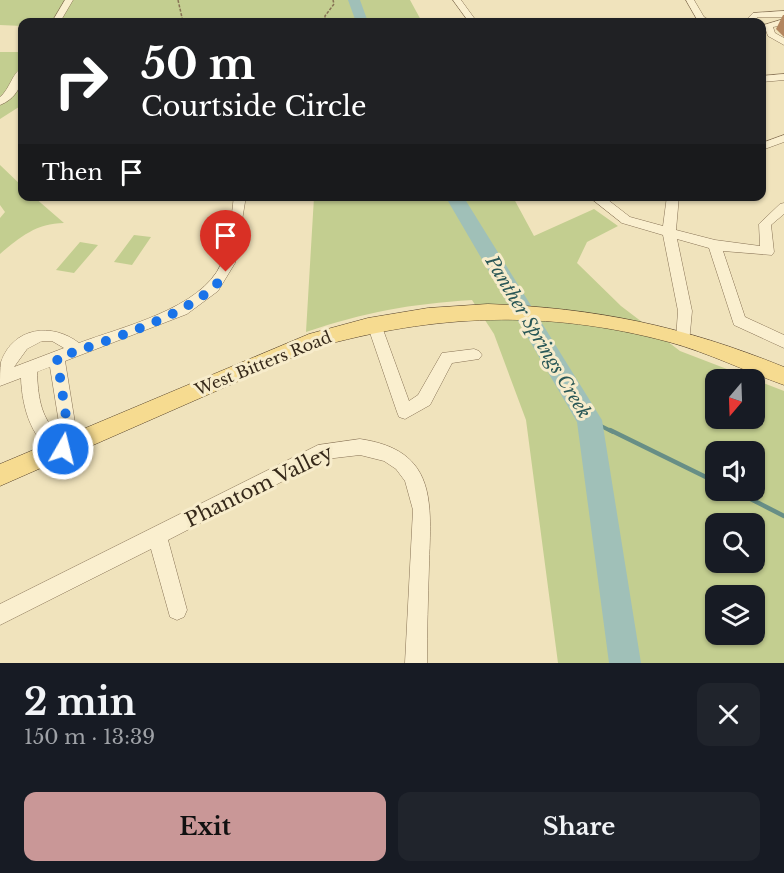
<!DOCTYPE html>
<meta charset="utf-8">
<style>
:root{--surface:#171b24;--page:#20242c;--text:#f1f3f6;--muted:#9ea1a6;--accent:#c99797}
body{margin:0;font-family:"Libre Baskerville",serif;background:var(--page);color:var(--text);height:100vh;display:flex;flex-direction:column;font-size:22px;white-space:nowrap}
*{box-sizing:border-box;margin:0}
p{font-size:20px;color:var(--muted)}
.icon{flex:none;width:33px;height:33px;fill:none;stroke:currentColor;stroke-width:2;stroke-linecap:round;stroke-linejoin:round}
.map{position:relative;height:663px;overflow:hidden}
.drawer{display:flex;flex-direction:column;background:var(--surface);flex:1}
.drawer>*{flex:none}
.banner{position:absolute;left:18px;top:18px;width:748px;height:183px;border-radius:12px;box-shadow:0 2px 4px #0004;background:#202124;color:#fff;overflow:hidden}
.needle{width:39px;rotate:199deg}
.tools{position:absolute;left:705px;top:369px;display:grid;gap:12px}
.tools a{display:grid;place-items:center;width:60px;height:60px;border-radius:12px;background:var(--surface);box-shadow:0 2px 4px #0004;font-size:30px}
.pin{position:absolute;display:grid;place-items:center;width:51px;height:51px;color:#fff;margin:-62px -26px;border-radius:50% 50% 50% 0;rotate:-45deg;box-shadow:0 0 6px #0007}
.pin .icon{rotate:45deg}
.me{position:absolute;width:66px;margin:-33px;rotate:8deg;stroke-linejoin:round;filter:drop-shadow(0 0 4px #0008)}
.turn{display:flex;align-items:center;gap:21px;height:126px;padding:0 24px;font-size:27px}
.turn .icon{width:78px;height:78px;stroke-width:2.5}
.turn b{display:block;font-size:42px;line-height:51px}
.then{display:flex;align-items:center;height:57px;padding:0 24px;background:#0003;gap:12px;font-size:22px}
.round{display:grid;place-items:center;flex:none;width:63px;height:63px;border-radius:12px;background:var(--page)}
.head{display:flex;align-items:center;justify-content:space-between;height:102px;padding:0 24px}
h1{font-size:36px;font-weight:800;line-height:45px}
.cta{display:flex;gap:12px;margin-top:auto;padding:12px 24px}
.cta a{flex:1;height:69px;border-radius:12px;background:var(--accent);color:#111;font-size:24px;font-weight:800;line-height:69px;text-align:center}
.cta a+a{background:var(--page);color:var(--text)}
.map>svg:first-child{display:block}
.green{fill:#c3ce90;fill-rule:evenodd}
.lines{fill:none;stroke-linecap:round;stroke-linejoin:round}
.stream-far1{stroke:#678e86;stroke-width:4}
.stream{stroke:#678e86;stroke-width:4.5}
.river{fill:#a0c0b8;fill-rule:evenodd}
.minor-casing{stroke:#877255;stroke-width:1}
.major-casing{stroke:#54402a;stroke-width:1}
.path{stroke:#877255;stroke-width:1.5;stroke-dasharray:3 1.5;stroke-linecap:butt}
.minor{fill:#faefcf;fill-rule:evenodd}
.major{fill:#f6db90;fill-rule:evenodd}
.wall{fill:#b3865f}
.route{stroke:#1a73e8;stroke-width:10;stroke-dasharray:0 18}
.labels{text-anchor:middle;dominant-baseline:central;stroke-width:6;stroke-linejoin:round;paint-order:stroke}
.street-label{font-size:16px;fill:#36291a;stroke:#f7eccb}
.water-label{font-size:18px;font-style:italic;fill:#295756;stroke:#f7eccb}
.near-street-label{font-size:20px;fill:#36291a;stroke:#f7eccb}
</style>
<div class="map">
<svg width="784" height="663" viewBox="0 0 784 663">
<rect width="100%" height="100%" fill="#f0e3bc"/>
<path class="green" d="M0 0H410L422 22H22V26L0 25Z
M0 52H22V105L0 119Z
M0 165 22 186V196L34 197 64 223C37 223 20 237 0 254V218L5 212 0 205Z
M314 197H513L534 236 594 209 618 226 587 242 577 263 621 306 680 351 784 391V663H558L526 420 494 334 472 300C410 304 365 312 306 332ZM716 380H754V418H716ZM716 452H754V490H716ZM716 524H754V562H716ZM716 596H754V634H716Z
M134 235 151 237 132 265 114 262Z
M80 242 98 245 74 273 56 270Z"/>
<g class="lines">
<path class="stream-far1" d="M589 420 613 432"/>
<path class="stream" d="M610 430 716 482
M733 490 784 516"/>
<path class="river" d="M348 0H360L368 22H356Z
M445 196H463L602 420 641 663H609L577 422Z"/>
<defs>
<path id="minor" d="M65 0H73L60 22H52Z
M453 0H461L477 22H469Z
M686 0H694L704 17 713 22 698 21Z
M784 11V17H758L752 22H744L753 13Z
M784 19V25L773 27 775 33 784 38V45L768 36 764 25Z
M22 68C24 84 16 99 0 105V97C10 89 12 73 22 68Z
M784 74V80L762 82V76Z
M784 135V142L762 150V143Z
M234 196H246L235 263 218 291 187 314 65 361 75 423 69 455 63 457C32 445 22 408 21 378L0 386C0 378 0 369 1 362 13 327 52 322 79 343 121 327 201 309 221 264 230 244 231 219 234 196ZM42 341H52L64 348 14 367 27 349ZM50 367 59 423 57 432C40 417 38 394 37 372Z
M588 196H603L630 217 663 226 667 196H679L676 230 715 240 760 246 759 224 780 204 784 203V214L771 225 774 252 772 255 723 251 745 317 784 335V348L734 325 709 248 677 239 692 311 689 343H679L676 339 678 311 663 235 622 223Z
M374 318 379 320 381 324 409 401 418 395 442 353 474 349 479 351 482 355 479 359 452 363 430 405 405 419 399 417 397 412 367 324 369 320Z
M360 439C438 450 431 503 429 566 428 598 427 631 427 663H405L413 510 405 481 396 469 384 461 360 455 326 459 168 540 187 610 184 617 177 620 170 617 151 549 0 625V604L318 445Z"/>
<path id="major" d="M488 304C597 308 683 326 784 367V385C745 371 709 353 669 342 546 309 435 314 314 348L0 486V464L309 334 368 318 428 308Z"/>
</defs>
<use href="#minor" class="minor-casing"/>
<use href="#major" class="major-casing"/>
<path class="path" d="M178 0 183 22
M325 22V16L334 4 333 0"/>
<use href="#minor" class="minor"/>
<use href="#major" class="major"/>
</g>
<path class="wall" d="M783 15H784V37L776 29Z"/>
<g class="lines">
<path class="route" d="M63 449 67 423 57 358C103 341 201 314 226 272"/>
</g>
<g class="labels">
<g class="street-label">
<text transform="translate(263 363) rotate(-22)">West Bitters Road</text>
</g>
<g class="water-label">
<text transform="translate(538 337) rotate(59)">Panther Springs Creek</text>
</g>
<g class="near-street-label">
<text transform="translate(259 486) rotate(-26)">Phantom Valley</text>
</g>
</g>
</svg>
<div class="tools">
<a><svg class="needle" viewBox="-14 -14 28 28"><path d="M0-13l5 13h-10z" fill="#e53935"/><path d="M0 13l5-13h-10z" fill="#9ea1a6"/></svg></a>
<a><svg class="icon" aria-label="sound" viewBox="0 0 24 24"><path d="M4 9h4l5-4v14l-5-4H4zM17 9q2 3 0 6"/></svg></a>
<a><svg class="icon" aria-label="search" viewBox="0 0 24 24"><circle cx="10" cy="10" r="6"/><path d="M15 15l6 6"/></svg></a>
<a><svg class="icon" aria-label="layers" viewBox="0 0 24 24"><path d="M12 4l9 5-9 5-9-5zM3 14l9 5 9-5"/></svg></a>
</div>
<div class="pin" style="left:226px;top:272px;background:#d93025"><svg class="icon" aria-label="arrive" viewBox="0 0 24 24"><path d="M6 21V4h12l-3 4 3 4H6"/></svg></div>
<svg class="me" style="left:63px;top:449px" viewBox="-20 -20 40 40"><circle r="17" fill="#1a73e8" stroke="#fff" stroke-width="3"/><path d="M0-11L8 9 0 5-8 9z" fill="#fff"/></svg>
<div class="banner">
<div class="turn"><svg class="icon" aria-label="right" viewBox="0 0 24 24"><path d="M7 20v-9h11M14 6l5 5-5 5"/></svg><div><b>50 m</b>Courtside Circle</div></div>
<div class="then">Then<svg class="icon" aria-label="arrive" viewBox="0 0 24 24"><path d="M6 21V4h12l-3 4 3 4H6"/></svg></div>
</div>
</div>
<section class="drawer">
<div class="head"><div><h1>2 min</h1><p>150 m · 13:39</p></div><a class="round"><svg class="icon" aria-label="close" viewBox="0 0 24 24"><path d="M6 6l12 12M18 6L6 18"/></svg></a></div>
<div class="cta"><a>Exit</a><a>Share</a></div>
</section>
